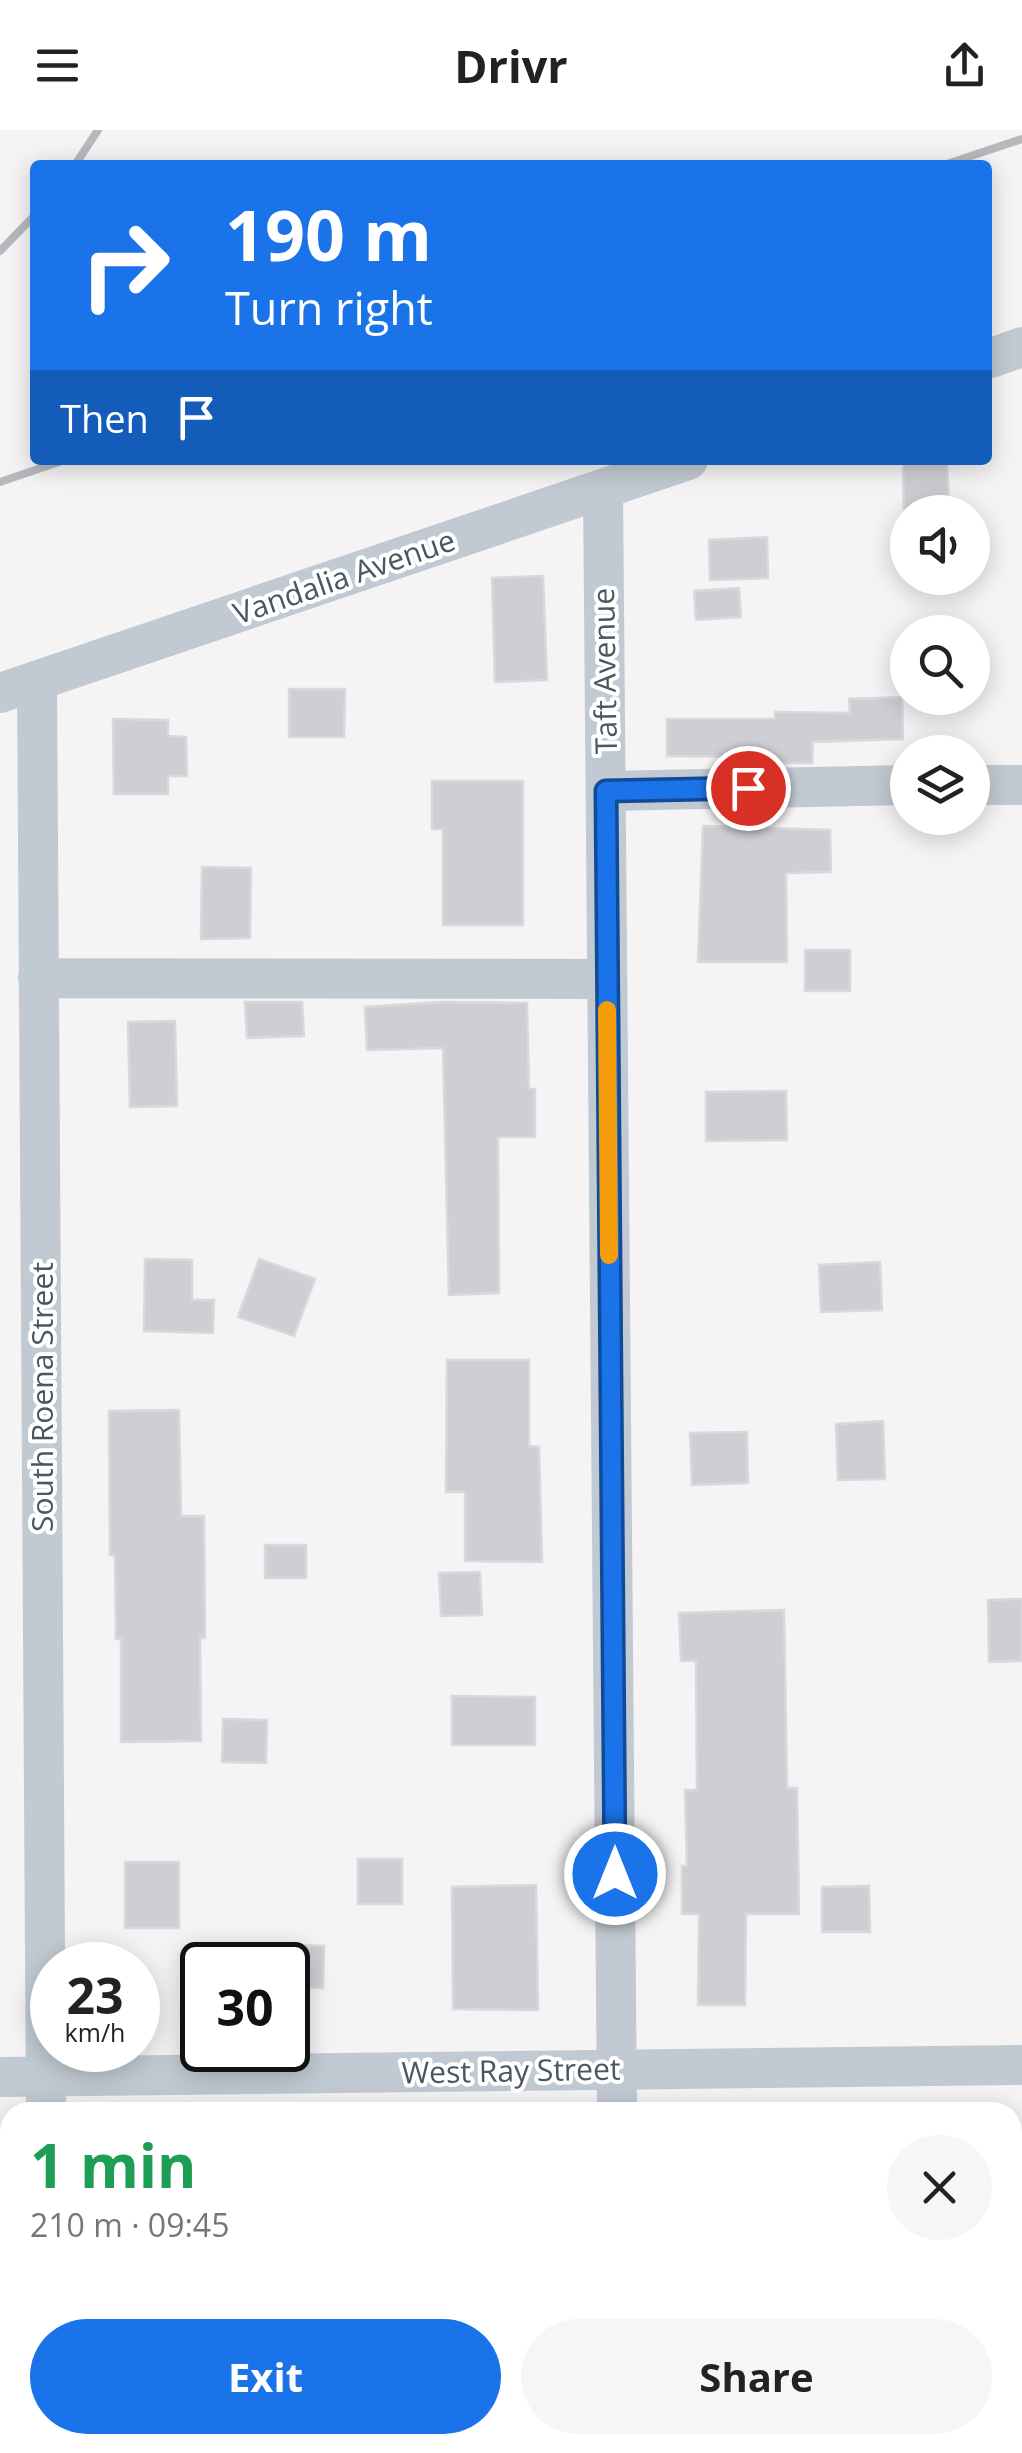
<!DOCTYPE html>
<meta charset="utf-8">
<style>
:root{--surface:#fff;--page:#f6f6f6;--text:#222;--muted:#767676;--accent:#1a73e8}
body{margin:0;font-family:"Open Sans",sans-serif;background:var(--page);color:var(--text);height:100vh;display:flex;flex-direction:column;font-size:38px;white-space:nowrap}
*{box-sizing:border-box;margin:0}
p{font-size:32px;color:var(--muted)}
.icon{flex:none;width:55px;height:55px;fill:none;stroke:currentColor;stroke-width:2;stroke-linecap:round;stroke-linejoin:round}
.map{position:relative;flex:1;overflow:hidden}
.side{position:absolute;left:0px;top:1972px;width:1022px;height:352px;display:flex;flex-direction:column;background:var(--surface);border-radius:30px 30px 0 0;box-shadow:0 5px 25px #0003}
.side>*{flex:none}
.banner{position:absolute;left:30px;top:30px;width:962px;height:305px;border-radius:10px;box-shadow:0 5px 25px #0003;background:#1a73e8;color:#fff;overflow:hidden}
.fabs{position:absolute;left:890px;top:365px;display:grid;gap:20px}
.fabs a{display:grid;place-items:center;width:100px;height:100px;border-radius:50%;background:var(--surface);box-shadow:0 5px 25px #0003;font-size:50px}
.speed{position:absolute;left:30px;top:1812px;display:flex;gap:20px;font-size:50px;font-weight:700;text-align:center}
.speed>*{display:grid;place-content:center;width:130px;height:130px;border-radius:50%;background:var(--surface);box-shadow:0 5px 25px #0003;line-height:1}
.speed small{font-size:25px;font-weight:400}
.speed .limit{border:5px solid #111;border-radius:15px;background:#fff;color:#111}
.pin{position:absolute;display:grid;place-items:center;width:85px;height:85px;color:#fff;margin:-42px;border:5px solid #fff;border-radius:50%;box-shadow:0 2px 10px #0007}
.me{position:absolute;width:110px;margin:-55px;rotate:0deg;stroke-linejoin:round;filter:drop-shadow(0 0 8px #0008)}
.turn{display:flex;align-items:center;gap:35px;height:210px;padding:0 30px;font-size:45px}
.turn .icon{width:130px;height:130px;stroke-width:2.5}
.turn b{display:block;font-size:70px;line-height:85px}
.then{display:flex;align-items:center;height:95px;padding:0 30px;background:#0003;gap:20px;font-size:38px}
.round{display:grid;place-items:center;flex:none;width:105px;height:105px;border-radius:52px;background:var(--page)}
.head{display:flex;align-items:center;justify-content:space-between;height:170px;padding:0 30px}
h1{font-size:60px;font-weight:700;line-height:75px;color:#1e9e55}
.cta{display:flex;gap:20px;margin-top:auto;padding:20px 30px}
.cta a{flex:1;height:115px;border-radius:60px;background:var(--accent);color:#fff;font-size:40px;font-weight:700;line-height:115px;text-align:center}
.cta a+a{background:var(--page);color:var(--text)}
header{display:flex;justify-content:space-between;align-items:center;height:130px;padding:0 30px;background:var(--surface);font-size:45px;font-weight:700}
.map>svg:first-child{display:block}
.building{fill:#cdcfd5;stroke:#d7d9de;stroke-width:2.5}
.lines{fill:none;stroke-linecap:round;stroke-linejoin:round}
.minor{stroke:#c1cad2;stroke-width:40}
.rail{stroke:#b5b8bd;stroke-width:8}
.route-casing{stroke:#114b97;stroke-width:25}
.route{stroke:#1a73e8;stroke-width:18}
.slow{stroke:#f59e0b;stroke-width:18}
.labels{text-anchor:middle;dominant-baseline:central;stroke-width:8;stroke-linejoin:round;paint-order:stroke}
.street-label{font-size:30px;fill:#4a5661;stroke:#fff}
</style>
<header><svg class="icon" aria-label="menu" viewBox="0 0 24 24"><path d="M4 6h16M4 12h16M4 18h16"/></svg>Drivr<svg class="icon" aria-label="share" viewBox="0 0 24 24"><path d="M12 15V3M7 8l5-5 5 5M5 13v7h14v-7"/></svg></header>
<div class="map">
<svg width="1022" height="2323" viewBox="0 0 1022 2323">
<rect width="100%" height="100%" fill="#f5f3f3"/>
<path class="building" d="M903 330H947L949 382H904Z
M767 407 768 448 710 450 709 410Z
M543 446 547 550 495 552 492 448Z
M739 458 741 487 696 490 694 461Z
M289 559H345L344 607H289Z
M902 567 903 609 813 612 812 633H774V627L667 626V589H775V582L850 583 849 569Z
M113 589 168 590V606L186 607 187 646H168V664H114Z
M432 651H523V795H443V699H432Z
M703 696 830 700 831 742 786 743 787 832H698Z
M202 737 251 738 250 808 201 809Z
M805 820H850V861H805Z
M245 872H302L304 906 247 908Z
M442 872 527 873 529 959H535V1007H498L499 1163 449 1165 443 918 367 920 365 877Z
M175 891 177 976 130 977 128 892Z
M786 961 787 1010 706 1011V962Z
M145 1129 192 1130V1170H214L213 1203 144 1201Z
M259 1129 315 1149 294 1206 238 1187Z
M880 1132 882 1180 821 1182 819 1135Z
M447 1230H529V1316L539 1317 542 1432 465 1431V1362H446Z
M179 1280 181 1386H204L205 1508H200L201 1611 121 1612V1509H116L115 1425H110L109 1281Z
M883 1291 885 1349 838 1350 836 1294Z
M747 1302 748 1353 692 1355 690 1303Z
M265 1415H306V1448H265Z
M480 1442 482 1485 441 1486 439 1443Z
M1022 1469V1531L989 1532 988 1470Z
M784 1480 787 1658H797L799 1784H746L745 1875H698L699 1784H682V1736H687L685 1660H697L696 1531H681L679 1483Z
M452 1566 535 1567V1615H452Z
M223 1589 267 1590 266 1633 222 1632Z
M358 1729H402V1774H358Z
M125 1732H179V1798H125Z
M536 1755 538 1880 453 1879 452 1757Z
M869 1756 870 1802H822V1757Z
M288 1815 324 1816 323 1858 288 1857Z"/>
<g class="lines">
<path class="minor" d="M988 229 1022 217
M603 359 617 1982
M37 551 46 1982
M0 563 688 330
M972 655H1022
M606 661 908 655
M38 848 607 849
M0 1947 1022 1935
M48 2315 49 2323
M619 2315V2323"/>
<path class="rail" d="M75 35 98 0
M944 35 1022 9
M0 121 35 85
M0 352 65 330"/>
</g>
<g class="lines">
<defs>
<path id="route" d="M615 1744 606 661 748 658"/>
</defs>
<use href="#route" class="route-casing"/>
<use href="#route" class="route"/>
<path class="slow" d="M607 880 609 1125"/>
</g>
<g class="labels">
<g class="street-label">
<text transform="translate(344 446) rotate(-19)">Vandalia Avenue</text>
<text transform="translate(604 541) rotate(-91)">Taft Avenue</text>
<text transform="translate(41 1267) rotate(-90)">South Roena Street</text>
<text transform="translate(511 1940) rotate(-1)">West Ray Street</text>
</g>
</g>
</svg>
<div class="fabs">
<a><svg class="icon" aria-label="sound" viewBox="0 0 24 24"><path d="M4 9h4l5-4v14l-5-4H4zM17 9q2 3 0 6"/></svg></a>
<a><svg class="icon" aria-label="search" viewBox="0 0 24 24"><circle cx="10" cy="10" r="6"/><path d="M15 15l6 6"/></svg></a>
<a><svg class="icon" aria-label="layers" viewBox="0 0 24 24"><path d="M12 4l9 5-9 5-9-5zM3 14l9 5 9-5"/></svg></a>
</div>
<div class="speed"><div>23<small>km/h</small></div><div class="limit">30</div></div>
<div class="pin" style="left:748px;top:658px;background:#d93025"><svg class="icon" aria-label="arrive" viewBox="0 0 24 24"><path d="M6 21V4h12l-3 4 3 4H6"/></svg></div>
<svg class="me" style="left:615px;top:1744px" viewBox="-20 -20 40 40"><circle r="17" fill="#1a73e8" stroke="#fff" stroke-width="3"/><path d="M0-11L8 9 0 5-8 9z" fill="#fff"/></svg>
<div class="banner">
<div class="turn"><svg class="icon" aria-label="right" viewBox="0 0 24 24"><path d="M7 20v-9h11M14 6l5 5-5 5"/></svg><div><b>190 m</b>Turn right</div></div>
<div class="then">Then<svg class="icon" aria-label="arrive" viewBox="0 0 24 24"><path d="M6 21V4h12l-3 4 3 4H6"/></svg></div>
</div>
<section class="side">
<div class="head"><div><h1>1 min</h1><p>210 m · 09:45</p></div><a class="round"><svg class="icon" aria-label="close" viewBox="0 0 24 24"><path d="M6 6l12 12M18 6L6 18"/></svg></a></div>
<div class="cta"><a>Exit</a><a>Share</a></div>
</section>
</div>
